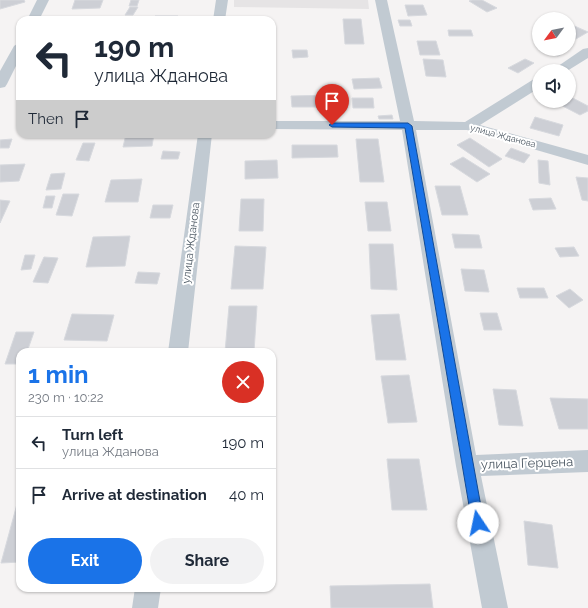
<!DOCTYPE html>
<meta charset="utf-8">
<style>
:root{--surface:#fff;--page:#f2f2f3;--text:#1f2937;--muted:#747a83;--line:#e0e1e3;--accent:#1a73e8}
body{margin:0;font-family:Raleway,sans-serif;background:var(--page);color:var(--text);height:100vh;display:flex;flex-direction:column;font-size:15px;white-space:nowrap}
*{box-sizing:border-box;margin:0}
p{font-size:13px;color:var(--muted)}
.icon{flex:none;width:22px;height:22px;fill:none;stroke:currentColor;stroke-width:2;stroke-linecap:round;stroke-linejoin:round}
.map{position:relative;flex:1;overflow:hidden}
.sheet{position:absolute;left:16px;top:348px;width:260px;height:244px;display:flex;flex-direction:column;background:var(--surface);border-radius:12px;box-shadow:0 1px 3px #0004}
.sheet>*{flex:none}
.top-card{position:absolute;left:16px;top:16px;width:260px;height:122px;border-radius:12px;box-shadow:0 1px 3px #0004;background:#fff;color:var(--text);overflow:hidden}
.needle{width:26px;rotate:238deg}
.fabs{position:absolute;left:532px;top:12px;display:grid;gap:8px}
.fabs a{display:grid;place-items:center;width:44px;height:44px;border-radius:50%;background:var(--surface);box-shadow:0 1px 3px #0004;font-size:20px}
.pin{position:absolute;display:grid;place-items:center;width:34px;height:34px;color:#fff;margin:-41px -17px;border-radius:50% 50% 50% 0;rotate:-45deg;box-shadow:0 0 4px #0007}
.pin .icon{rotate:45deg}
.me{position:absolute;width:44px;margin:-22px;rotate:349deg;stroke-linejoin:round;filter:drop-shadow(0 0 3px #0008)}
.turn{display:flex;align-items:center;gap:14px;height:84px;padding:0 12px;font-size:18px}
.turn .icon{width:52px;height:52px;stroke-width:2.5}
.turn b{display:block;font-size:28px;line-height:34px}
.then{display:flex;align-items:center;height:38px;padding:0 12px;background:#0003;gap:8px;font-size:15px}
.round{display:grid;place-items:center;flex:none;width:42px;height:42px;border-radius:21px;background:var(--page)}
.summary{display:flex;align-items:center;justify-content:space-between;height:68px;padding:0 12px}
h1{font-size:24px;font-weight:700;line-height:30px;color:var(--accent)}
.button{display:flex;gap:8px;margin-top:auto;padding:8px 12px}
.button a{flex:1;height:46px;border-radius:24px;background:var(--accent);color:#fff;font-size:16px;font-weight:700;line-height:46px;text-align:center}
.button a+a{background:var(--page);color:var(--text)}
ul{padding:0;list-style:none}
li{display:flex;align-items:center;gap:12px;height:52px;padding:0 12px;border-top:1px solid var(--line)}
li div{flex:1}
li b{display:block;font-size:15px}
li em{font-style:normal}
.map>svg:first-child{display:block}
.education{fill:#e6e4e5}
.building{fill:#cdcfd5;stroke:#d7d9de}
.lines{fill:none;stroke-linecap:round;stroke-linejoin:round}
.street{fill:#c1cad2;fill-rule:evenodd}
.route{fill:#1a73e8;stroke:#114b97}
.labels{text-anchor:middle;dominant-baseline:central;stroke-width:4;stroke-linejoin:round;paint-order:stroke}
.far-street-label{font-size:9px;fill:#4a5661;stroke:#fff}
.street-label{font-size:11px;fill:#4a5661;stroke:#fff}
.near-street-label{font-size:13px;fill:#4a5661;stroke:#fff}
</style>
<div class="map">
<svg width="588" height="608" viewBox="0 0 588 608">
<rect width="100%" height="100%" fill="#f5f3f3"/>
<path class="education" d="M234 0H368L369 9 234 7Z"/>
<path class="building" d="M0 0H24L25 2 0 9Z
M75 0H103L100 8 72 9Z
M131 0H139L137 6H129Z
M472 0H482L497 8 487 12 469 1Z
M405 5H423L427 15 408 16Z
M130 7H138L133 15H125Z
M155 16H178L177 20H155Z
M343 19H361L364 44H345Z
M398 20H410L412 26H400Z
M570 24 588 32 576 39 569 36Z
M448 30H471L473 36H449Z
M417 41H436L440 55H420Z
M570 48 558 56 542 49 569 48Z
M292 50H307L308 57 293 58Z
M423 59 443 60 446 77 426 76Z
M525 59 534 63 518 73 508 68Z
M379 78 382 88 354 89 352 79Z
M336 95 338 107H292L291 96Z
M569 96 588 106V111L580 115 553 101H569Z
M352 98H373L374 108H353Z
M392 115 393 119H379L378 116Z
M535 117 563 125 559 136 530 128Z
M126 134H154L152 146 123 147Z
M470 138 502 159 489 167 457 145Z
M12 139 9 148H0V140Z
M356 139H378L384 182H360Z
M83 143H95L89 161 76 160Z
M292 145H337L338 157 292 158Z
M511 148 530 155 524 163 505 156Z
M163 151 180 152 178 159H161Z
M463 157 490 174 477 182 450 164Z
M277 160 278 178 245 179V161Z
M538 160 548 161 550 185 539 183Z
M25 164 19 181 0 182V165Z
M65 173 61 189 46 190 51 174Z
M576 177 588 178V201L582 200Z
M142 179 138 202H105L111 180Z
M435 186H460L468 215H442Z
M63 194H79L72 216 56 215Z
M46 196H55L52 208H43Z
M551 198 556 209 533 210 529 199Z
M241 199H264L263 231H239Z
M0 200 10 201 0 223Z
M365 202H387L391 231H368Z
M153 205H173L170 218H150Z
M452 234 479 235 482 248H455Z
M130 236 125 266 86 267 93 237Z
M369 244H393L397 290 371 289Z
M235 246 266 247 263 289H231Z
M574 247 579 256 560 257 555 248Z
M25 255H35L31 269 21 270Z
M44 257 58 258 48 283 33 282Z
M461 269 484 270 489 292 465 291Z
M138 272 160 273 157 284 135 283Z
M517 288H544L548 298H520Z
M570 289 583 300 569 308 556 296Z
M229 306H257L254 352H225Z
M480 313H497L502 330H484Z
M72 314 114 315 107 341 64 340Z
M399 314 406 360H376L371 315Z
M16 332H34L27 352H20V364H5Z
M409 375 417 422 388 423 381 376Z
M493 389 516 390 523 426 499 425Z
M550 398 588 399V429H559Z
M387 459H419L427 510H392Z
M17 504H20V562L1 563Z
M524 521 552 525 558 568 528 565Z
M430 584 433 608H331L330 586Z"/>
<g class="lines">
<path class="street" d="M37 0H49L39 20H27Z
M216 0H228L225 20H213Z
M375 0H387L414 121 465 122 534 79 539 78V88L480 125 588 155V165L467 130H416L476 455 588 450V472L481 476 508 608H482L456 466 402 130 272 129V121H400Z
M20 42V58L7 84 5 87 0 88V71L14 46Z
M588 48V58L567 71H551L583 49Z
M198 134H212L188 352H168Z
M135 588H161L158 608H132Z"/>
</g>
<path class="route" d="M408 123 412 126 484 523 482 527 478 528 474 527 472 523 405 128 332 127 329 125 332 123Z"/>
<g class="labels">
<g class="far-street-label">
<text transform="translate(503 136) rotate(15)">улица Жданова</text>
</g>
<g class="street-label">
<text transform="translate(191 243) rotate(-83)">улица Жданова</text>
</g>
<g class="near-street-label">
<text transform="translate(527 463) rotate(-2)">улица Герцена</text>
</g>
</g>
</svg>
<div class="fabs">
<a><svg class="needle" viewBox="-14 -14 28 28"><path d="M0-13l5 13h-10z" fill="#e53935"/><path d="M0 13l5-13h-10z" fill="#747a83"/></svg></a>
<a><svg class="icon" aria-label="sound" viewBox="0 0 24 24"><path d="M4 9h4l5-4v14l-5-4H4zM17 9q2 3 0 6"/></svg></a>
</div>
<div class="pin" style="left:332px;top:125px;background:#d93025"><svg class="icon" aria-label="arrive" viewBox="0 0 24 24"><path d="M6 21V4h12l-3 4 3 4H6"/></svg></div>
<svg class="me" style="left:478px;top:523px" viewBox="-20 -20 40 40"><circle r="19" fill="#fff"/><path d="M0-13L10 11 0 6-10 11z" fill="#1a73e8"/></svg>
<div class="top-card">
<div class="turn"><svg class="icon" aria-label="left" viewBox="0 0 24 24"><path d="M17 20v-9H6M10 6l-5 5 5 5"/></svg><div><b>190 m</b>улица Жданова</div></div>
<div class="then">Then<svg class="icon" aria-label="arrive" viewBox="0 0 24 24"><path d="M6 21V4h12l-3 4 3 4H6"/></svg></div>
</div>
<section class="sheet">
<div class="summary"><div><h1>1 min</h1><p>230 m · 10:22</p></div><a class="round" style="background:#d93025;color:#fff"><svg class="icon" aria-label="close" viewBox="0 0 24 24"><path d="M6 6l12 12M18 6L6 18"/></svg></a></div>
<ul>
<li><svg class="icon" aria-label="left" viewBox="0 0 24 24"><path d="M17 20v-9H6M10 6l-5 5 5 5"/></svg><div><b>Turn left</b><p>улица Жданова</p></div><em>190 m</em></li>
<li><svg class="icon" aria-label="arrive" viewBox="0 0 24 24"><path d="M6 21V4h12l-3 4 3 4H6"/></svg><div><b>Arrive at destination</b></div><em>40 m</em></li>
</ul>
<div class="button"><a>Exit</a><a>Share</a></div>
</section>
</div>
